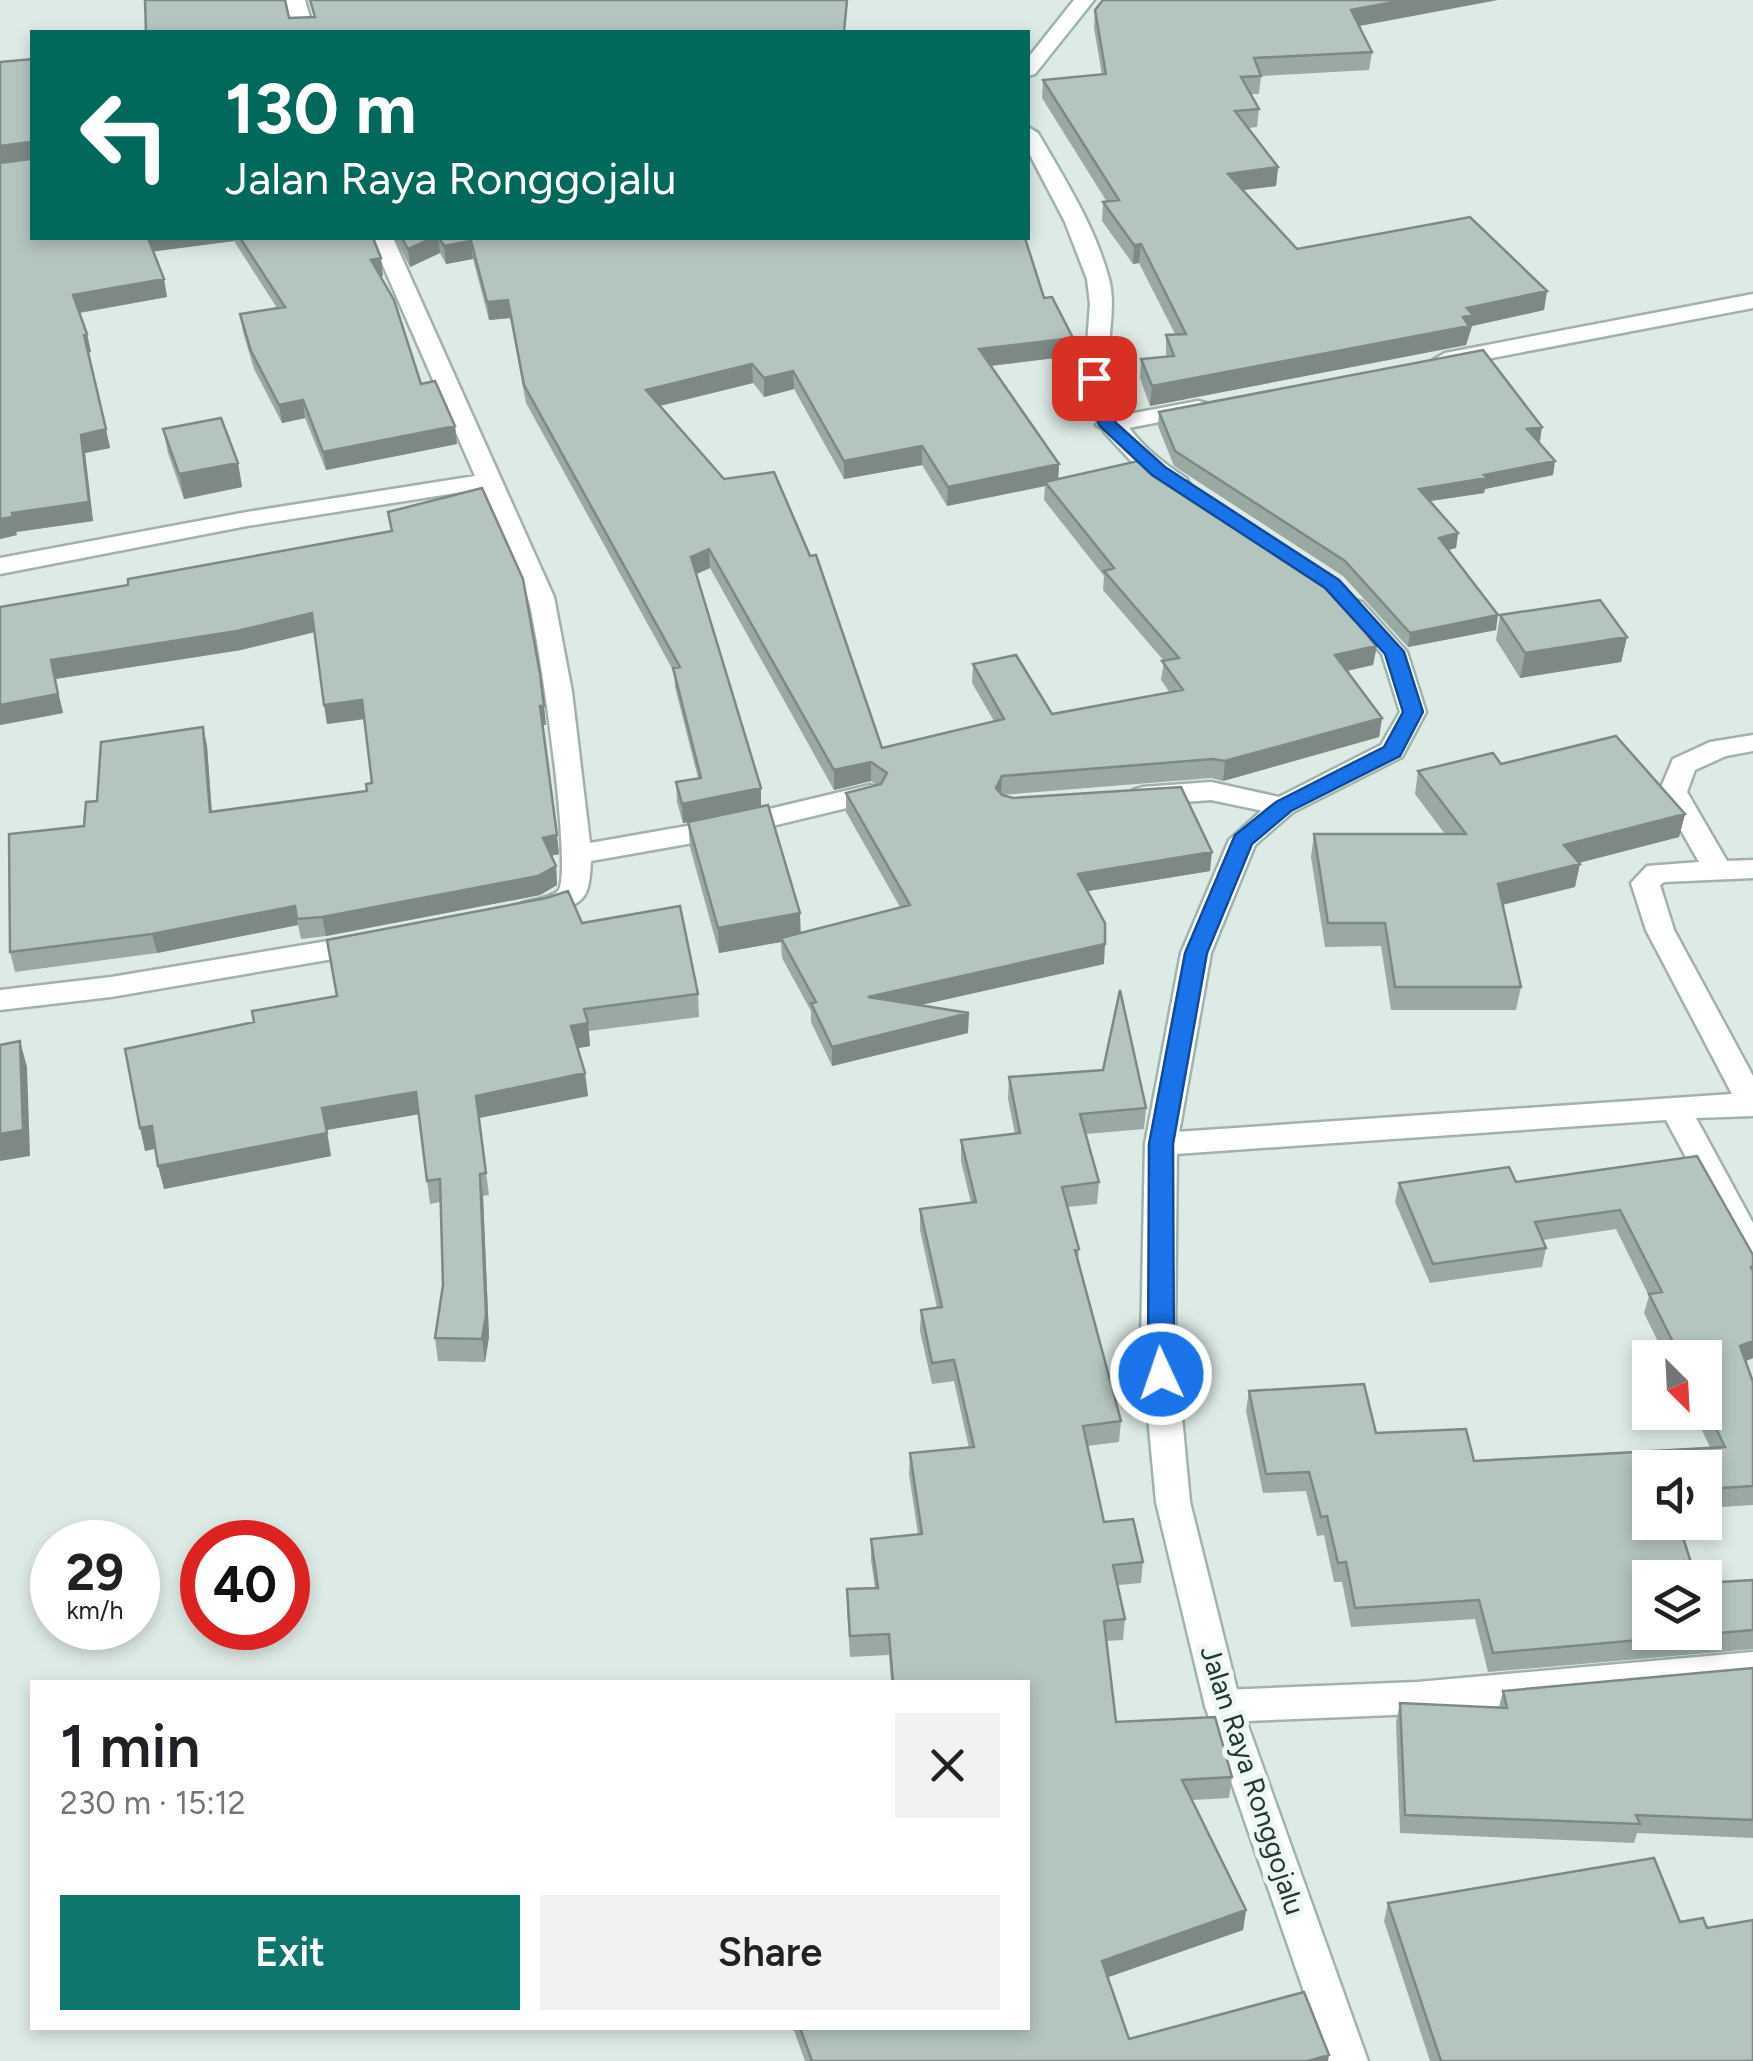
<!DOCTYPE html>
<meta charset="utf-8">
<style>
:root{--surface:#fff;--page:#f2f2f2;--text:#202124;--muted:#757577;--accent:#0f766e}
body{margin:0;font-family:Figtree,sans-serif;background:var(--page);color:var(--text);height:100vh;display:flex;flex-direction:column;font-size:38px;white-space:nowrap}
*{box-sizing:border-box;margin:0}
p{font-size:32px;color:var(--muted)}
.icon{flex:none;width:55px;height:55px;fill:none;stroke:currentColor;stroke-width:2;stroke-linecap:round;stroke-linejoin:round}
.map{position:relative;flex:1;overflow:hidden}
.drawer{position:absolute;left:30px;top:1680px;width:1000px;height:350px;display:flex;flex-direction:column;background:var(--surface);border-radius:0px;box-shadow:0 5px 15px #0003}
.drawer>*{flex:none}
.guide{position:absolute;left:30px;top:30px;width:1000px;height:210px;border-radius:0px;box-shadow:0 5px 15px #0003;background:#00695c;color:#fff;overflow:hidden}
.needle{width:65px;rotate:156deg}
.tools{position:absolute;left:1632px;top:1340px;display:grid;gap:20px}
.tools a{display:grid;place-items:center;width:90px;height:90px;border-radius:0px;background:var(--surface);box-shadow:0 5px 15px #0003;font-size:50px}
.speed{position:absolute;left:30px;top:1520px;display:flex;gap:20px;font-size:50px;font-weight:700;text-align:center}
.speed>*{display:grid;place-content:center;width:130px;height:130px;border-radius:50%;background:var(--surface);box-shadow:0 5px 15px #0003;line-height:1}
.speed small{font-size:25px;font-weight:400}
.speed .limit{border:15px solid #d22;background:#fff;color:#111}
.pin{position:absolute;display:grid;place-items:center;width:85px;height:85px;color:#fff;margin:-42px;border-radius:20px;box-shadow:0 5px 15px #0006}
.me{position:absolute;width:110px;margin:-55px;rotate:357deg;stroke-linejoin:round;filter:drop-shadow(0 0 8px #0008)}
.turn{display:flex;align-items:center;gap:35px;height:210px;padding:0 30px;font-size:45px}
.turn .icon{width:130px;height:130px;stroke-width:2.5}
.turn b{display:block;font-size:70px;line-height:85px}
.round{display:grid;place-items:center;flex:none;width:105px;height:105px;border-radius:0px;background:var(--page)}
.summary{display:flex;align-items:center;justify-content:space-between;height:170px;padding:0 30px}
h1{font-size:60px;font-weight:600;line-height:75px}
.action{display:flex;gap:20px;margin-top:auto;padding:20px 30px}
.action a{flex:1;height:115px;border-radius:0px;background:var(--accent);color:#fff;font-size:40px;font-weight:600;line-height:115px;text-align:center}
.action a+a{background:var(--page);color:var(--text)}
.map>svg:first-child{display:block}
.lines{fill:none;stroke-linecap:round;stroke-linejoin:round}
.street-casing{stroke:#a1b1ac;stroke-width:5}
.secondary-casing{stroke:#9db5ae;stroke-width:5}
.street{fill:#fff;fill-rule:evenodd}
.secondary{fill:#fff;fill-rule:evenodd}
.wall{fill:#9ba9a3;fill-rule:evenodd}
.shaded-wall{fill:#7e8985}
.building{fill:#b4c4be;stroke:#7e8985;stroke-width:2.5}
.route{fill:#1a73e8;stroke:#114b97;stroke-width:2.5}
.labels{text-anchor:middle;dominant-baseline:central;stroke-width:10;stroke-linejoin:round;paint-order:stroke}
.street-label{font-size:28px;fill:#203934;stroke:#eef7f3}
</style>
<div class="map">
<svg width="1753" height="2061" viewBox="0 0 1753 2061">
<rect width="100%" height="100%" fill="#deeae5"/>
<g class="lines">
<defs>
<path id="street" d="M285 0H305L314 32H294Z
M371 238H393L554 597 572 692 590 843 727 819 870 785 880 788 884 794 880 800 727 837 591 861C589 896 587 902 553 913 542 917 534 920 522 917L518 910 522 903C531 900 551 898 558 891 574 875 538 626 527 595 515 559 496 524 481 489L247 526 0 574V558L247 512 475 476Z
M1753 294V308L1445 367 1433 360 1445 353Z
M1198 401 1206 403 1210 408 1206 413 1108 432 1096 425 1108 418Z
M1753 735V751L1726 756 1695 770 1687 792 1727 861 1753 860V878L1664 882 1660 885 1674 930 1753 1076V1116L1696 1118 1753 1223V1265L1742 1262 1666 1120 1161 1155 1150 1152 1145 1144 1150 1136 1161 1133 1732 1094 1646 930 1631 883 1647 866 1699 862 1659 792 1673 759 1710 742Z
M1211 782 1293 800 1297 806 1293 812 1283 815 1211 800 1143 805 1133 802 1129 796 1133 790 1143 787Z
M370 934 380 937 385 944 380 951 111 997 0 1010V990L111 977Z
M1753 1652V1682L1417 1714 1223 1722 1210 1717 1205 1706 1210 1695 1223 1690 1417 1682Z"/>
<path id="secondary" d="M1074 0H1094L1035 74 1028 76V58Z
M1028 127 1038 133C1065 180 1095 226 1109 279 1115 302 1110 324 1109 348 1105 411 1135 445 1186 478L1189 483 1186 488H1168L1132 462 1105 433 1093 412 1085 372 1090 304 1087 279 1065 222 1028 151Z
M1353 599 1362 602 1407 652 1426 712 1402 757 1293 812 1255 845 1211 953 1177 1144 1175 1342 1190 1502 1241 1706 1368 2061H1328L1205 1706 1156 1502 1141 1342 1145 1144 1181 953 1229 840 1273 800 1381 745 1400 712 1382 654 1340 607Z"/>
</defs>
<use href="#street" class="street-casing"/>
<use href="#secondary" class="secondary-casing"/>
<use href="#street" class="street"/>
<use href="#secondary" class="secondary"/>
</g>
<path class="wall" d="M1095 10 1359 26 1372 52 1369 70 1261 76 1259 94H1251L1259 109 1257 127 1249 128 1278 167 1276 186 1243 190 1297 249 1547 291 1544 310 1472 326 1466 345 1150 406 1140 378 1141 359 1166 357V335L1175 334 1139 263 1133 264 1102 221 1103 202H1107L1042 98 1043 80 1102 75 1094 28Z
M32 238H373L383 276H380L421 384 455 426 457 444 326 470 305 418 282 423 254 369 243 332 240 314 277 308 234 241 153 251 164 279 167 297 80 313 87 334 91 352 88 353 110 448 85 453 93 521 16 532 17 535 0 539Z
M395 238H1025L1044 298 1073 338 1072 356 991 366 1059 464 1058 479 1379 635 1373 665 1347 671 1382 718 1379 737 1223 781 1211 778 1002 795 1210 871 1088 891 1104 964 919 1005 968 1033 832 1066 811 1022V1011L782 958 781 942 719 953 690 847 688 822 683 823 677 802 676 782 698 778 675 687 674 672 526 403 510 318 489 320 473 259 446 264 440 253 410 267ZM753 383 764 397 794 389 844 479 922 465 947 506 1045 486 1044 500 1104 576 1103 590 1164 661 1161 680 1170 693 1052 714 973 664 972 683 994 721 882 748 660 406ZM710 568 834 790 871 781 877 785 846 793V812L900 907 801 933 761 807 696 574Z
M1159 412 1540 441 1538 442 1555 461 1553 475 1485 489 1484 493 1430 501 1458 533 1456 548 1449 550 1496 630 1408 647 1343 576 1174 466 1158 426Z
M163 429 238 463 242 487 184 499 168 453Z
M391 532 546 725H543L559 854 551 856 556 866 557 885 540 895 326 936 301 939 298 925 157 953 15 972 10 952 97 801 203 727 207 746 212 812 367 791 372 783 364 719 327 724 315 632 241 650 55 679 63 713 0 725 128 585Z
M1500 615 1627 637 1621 662 1520 678 1496 640Z
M1501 764 1685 814 1679 837 1578 863 1575 887 1502 905 1521 987 1516 1010H1391L1381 946 1325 947 1311 857 1314 834H1445L1415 794 1418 771Z
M582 923 698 994 699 1017 589 1031 590 1046 578 1048 585 1073 588 1096 479 1118 489 1195 483 1196 489 1337 485 1362 438 1361 435 1338 443 1285 440 1202 430 1204 419 1114 327 1130 331 1156 164 1189 155 1149 145 1151 254 1022Z
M1009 1077 1146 1108 1144 1129 1086 1134 1099 1182 1097 1204 1068 1207 1079 1249 1078 1263 1121 1421 1119 1442 1087 1446 1104 1522 1143 1562 1141 1583 1118 1585 1125 1619 1123 1640 1106 1641 1116 1722 1232 1777 1229 1798 1192 1800 1246 1910 1243 1930 1108 1977 1129 2039 1328 2061H805L793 2028H1028V1682H891L889 1655 850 1657 847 1610V1589L875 1588 871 1560V1539L918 1534 909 1474 910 1453 969 1448 954 1381 932 1384 920 1331 921 1310 937 1308 920 1230V1209L971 1203 961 1161V1140L1015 1134 1008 1099Z
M1697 1156 1753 1255V1358L1746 1361 1753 1382V1505L1705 1508V1468H1650V1632L1753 1580V1649L1488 1672 1475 1619 1351 1627 1342 1582H1334L1324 1535 1317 1536 1306 1491 1263 1493 1246 1411 1249 1391 1376 1433 1474 1461 1710 1447 1693 1412H1705V1358H1666L1644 1313 1649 1296 1616 1229 1543 1240 1546 1248 1542 1267 1430 1283 1395 1202 1399 1183 1516 1182Z
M1753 1668V1838L1637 1833 1634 1843 1400 1833 1396 1722 1400 1703 1499 1707 1503 1691Z
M1388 1903 1680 1922 1707 1928 1753 2061H1430L1384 1921Z"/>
<path class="shaded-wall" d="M1404 0H1498L1349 28 1351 10Z
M31 142 32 159 0 164V146Z
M1278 167 1276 186 1227 192 1228 174Z
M147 238H233L234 241 150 252Z
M433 238H438L440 253 410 267 408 249Z
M471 241 473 259 446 264 444 246Z
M1141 244 1139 263 1133 264 1134 245Z
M381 258 383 276 373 278 371 260Z
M164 279 167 297 77 313 73 295Z
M1547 291 1544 310 1472 326 1466 345 1150 406 1152 386 1463 317 1467 308Z
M508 300 510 318 489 320 487 302Z
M87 334 91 352 87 353 84 335Z
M1073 338 1072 356 979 367V349Z
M752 364 753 383 647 409 646 390Z
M793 371 794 389 764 397V378Z
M303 400 305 418 282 423 279 405Z
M455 426 457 444 326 470 323 452Z
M1542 427 1540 441 1525 444 1527 429Z
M106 429 110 448 85 453 93 521 16 532 17 535 0 539V519L81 435Z
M922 446V465L844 479V461Z
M1555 461 1553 475 1485 489 1484 493 1417 503 1419 489Z
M238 463 242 487 184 499 179 474Z
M1059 464 1058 483 1045 482V486L947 506 948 487Z
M1458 533 1456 548 1437 552 1439 538Z
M709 549 710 568 692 576 691 557Z
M312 613 315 632 241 650 55 679 63 713 0 725V705L51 660Z
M1498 615 1496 630 1408 647 1410 633Z
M1379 635 1373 665 1332 674 1335 655 1369 637Z
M1627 637 1621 662 1520 678 1525 653Z
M362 700 365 719 327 724 324 705Z
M540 706H544L546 725H542Z
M1382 718 1379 737 1223 781 1225 761Z
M203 727 207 746 213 831 210 812Z
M871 762V781L834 790V770Z
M1002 776 1001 795 996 788Z
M761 788V807L683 823 682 804Z
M1685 814 1679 837 1559 868 1564 845Z
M557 835 559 854 545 857 543 838Z
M1212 852 1210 871 1076 893 1078 874Z
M1580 864 1575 887 1493 907 1498 884Z
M556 866 557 885 540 895 326 936 322 917Z
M295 906 298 925 157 953 152 934Z
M800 913 801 939 781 938V942L719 953 718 928Z
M1105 944 1104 964 868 1017V997Z
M969 1013 968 1033 832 1066V1047Z
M588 1023 590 1046 573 1049 571 1026Z
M20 1041 27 1067 30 1156 0 1161V1134Z
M585 1073 588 1096 479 1118 476 1096Z
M416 1092 420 1114 326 1130 322 1108Z
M152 1126 157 1148 145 1151 140 1128Z
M327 1133 331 1156 164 1189 158 1166Z
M480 1174 483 1196 489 1337 485 1362 482 1339Z
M1753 1341V1358L1734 1366 1740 1346Z
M1246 1910 1243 1930 1100 1980 1102 1961Z
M1329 2055 1328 2061H1308Z"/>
<path class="building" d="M145 0H285L289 18 315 17 310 0H847L844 32H146Z
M1103 0H1404L1351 10 1372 52 1254 58 1261 76 1241 77 1259 109 1235 111 1278 167 1228 174 1297 249 1470 217 1547 291 1467 308 1473 315 1463 317 1469 326 1152 386 1141 359 1174 356 1166 335 1186 334 1141 244 1134 245 1103 202 1119 200 1043 80 1106 74 1095 10Z
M32 59V238H148L164 279 73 295 87 334 84 335 106 429 81 435 89 502 12 513 13 517 0 519V163L31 159V142L0 146V62Z
M240 238H373L381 258 371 260 394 300 421 384 435 381 455 426 323 452 303 400 279 405 251 351 240 314 285 307Z
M402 238H433L408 249Z
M439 238H1025L1044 298 1052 297 1073 338 979 349 1059 464 948 487 922 446 844 461 793 371 764 378 752 364 646 390 724 479 774 472 810 556 816 555 882 748 1004 719 973 664 1016 655 1052 714 1183 690 1162 661 1179 658 1104 571 1114 568 1045 482 1147 459 1323 573 1379 635 1369 637 1376 646 1335 655 1382 718 1225 761 1213 759 1002 776 996 788 1002 795 1013 798 1181 787 1212 852 1078 874 1105 923V944L868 997 969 1013 832 1047 811 1003 816 1002 781 938 910 905 846 793 881 784 887 773 871 762 834 770 709 549 691 557 761 788 682 804 676 782 701 778 673 668 680 667 524 385 508 300 487 302 471 241 444 246Z
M1483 350 1542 427 1527 429 1555 461 1484 475 1487 478 1419 489 1458 533 1439 538 1498 615 1410 633 1345 561 1175 451 1159 412Z
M221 418 238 463 179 474 163 429Z
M482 488 523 579 540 674 544 706H540L557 835 543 838 556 866 538 876 322 917 297 919 295 906 152 934 10 952 9 834 84 826 86 802 97 801 101 742 203 727 210 812 367 791 366 784 372 783 362 700 324 705 312 613 237 631 51 660 58 694 0 705V607L128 585V579L392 531 388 512Z
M1600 600 1627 637 1525 653 1500 615Z
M1616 736 1685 814 1564 845 1580 864 1498 884 1521 987H1395L1385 923H1328L1314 834H1466L1418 771 1493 753 1501 764Z
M768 805 800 913 718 928 688 822Z
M568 891 582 923 680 906 698 994 584 1009 588 1023 571 1026 585 1073 476 1096 486 1173 480 1174 486 1315 482 1339 435 1338 443 1285 440 1179 427 1181 416 1092 322 1108 327 1133 158 1166 152 1126 140 1128 125 1049 254 1022 252 1011 337 996 327 940 546 898Z
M1120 990 1146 1108 1080 1114 1099 1182 1062 1187 1079 1249 1075 1250 1121 1421 1083 1426 1104 1522 1133 1519 1143 1562 1113 1565 1125 1619 1104 1621 1116 1722 1215 1717 1232 1777 1182 1780 1246 1910 1102 1961 1129 2039 1304 1992 1329 2055 1308 2061H812L800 2028H1028V1682H893L889 1634 850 1636 847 1589 878 1588 871 1539 922 1534 910 1453 974 1447 954 1360 932 1363 921 1310 942 1307 920 1209 976 1202 961 1140 1020 1133 1009 1077 1103 1070Z
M20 1041 23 1130 0 1134V1045Z
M1697 1156 1753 1255V1266L1751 1267 1753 1271V1341L1740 1346 1753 1382V1486L1705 1489V1468H1650V1522H1678L1696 1578H1650V1632H1705V1583L1753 1580V1630L1493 1653 1479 1600 1355 1608 1346 1562 1338 1563 1327 1516 1321 1517 1309 1472 1266 1474 1249 1391 1364 1384 1376 1433 1466 1429 1474 1461 1725 1447 1705 1406V1358H1681L1649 1294 1662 1292 1620 1210 1535 1222 1546 1248 1433 1264 1399 1183 1509 1167 1516 1182Z
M1753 1668V1820L1636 1815 1640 1824 1405 1815 1400 1703 1507 1708 1503 1691Z
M1654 1858 1680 1922 1703 1918 1707 1928 1753 1920V2061H1441L1388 1903Z"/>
<path class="route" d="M1094 372 1103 378 1116 423 1165 467 1339 580 1404 652 1423 712 1400 756 1291 811 1252 844 1207 953 1173 1144 1174 1374 1170 1381H1152L1148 1374 1149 1144 1185 953 1235 835 1276 802 1384 747 1403 712 1385 654 1325 588 1152 475 1099 425 1085 378Z"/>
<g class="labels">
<g class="street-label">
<text transform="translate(1253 1780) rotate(72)">Jalan Raya Ronggojalu</text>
</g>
</g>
</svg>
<div class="tools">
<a><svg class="needle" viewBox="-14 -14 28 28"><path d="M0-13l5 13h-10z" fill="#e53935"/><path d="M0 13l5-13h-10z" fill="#757577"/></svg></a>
<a><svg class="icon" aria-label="sound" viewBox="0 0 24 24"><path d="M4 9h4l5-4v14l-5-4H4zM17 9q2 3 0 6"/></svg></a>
<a><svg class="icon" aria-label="layers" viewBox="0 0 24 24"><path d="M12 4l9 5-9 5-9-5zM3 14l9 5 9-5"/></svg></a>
</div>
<div class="speed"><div>29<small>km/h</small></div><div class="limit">40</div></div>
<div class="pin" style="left:1094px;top:378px;background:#d93025"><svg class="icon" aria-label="arrive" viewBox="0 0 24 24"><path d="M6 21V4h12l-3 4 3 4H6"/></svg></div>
<svg class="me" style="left:1161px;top:1374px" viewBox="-20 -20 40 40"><circle r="17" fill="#1a73e8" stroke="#fff" stroke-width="3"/><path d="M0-11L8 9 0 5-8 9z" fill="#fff"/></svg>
<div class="guide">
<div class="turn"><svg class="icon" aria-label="left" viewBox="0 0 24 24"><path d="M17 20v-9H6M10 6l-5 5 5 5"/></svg><div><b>130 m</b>Jalan Raya Ronggojalu</div></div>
</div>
<section class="drawer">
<div class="summary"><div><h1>1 min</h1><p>230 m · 15:12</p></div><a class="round"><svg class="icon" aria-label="close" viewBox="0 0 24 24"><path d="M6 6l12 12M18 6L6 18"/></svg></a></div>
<div class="action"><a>Exit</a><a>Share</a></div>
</section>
</div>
